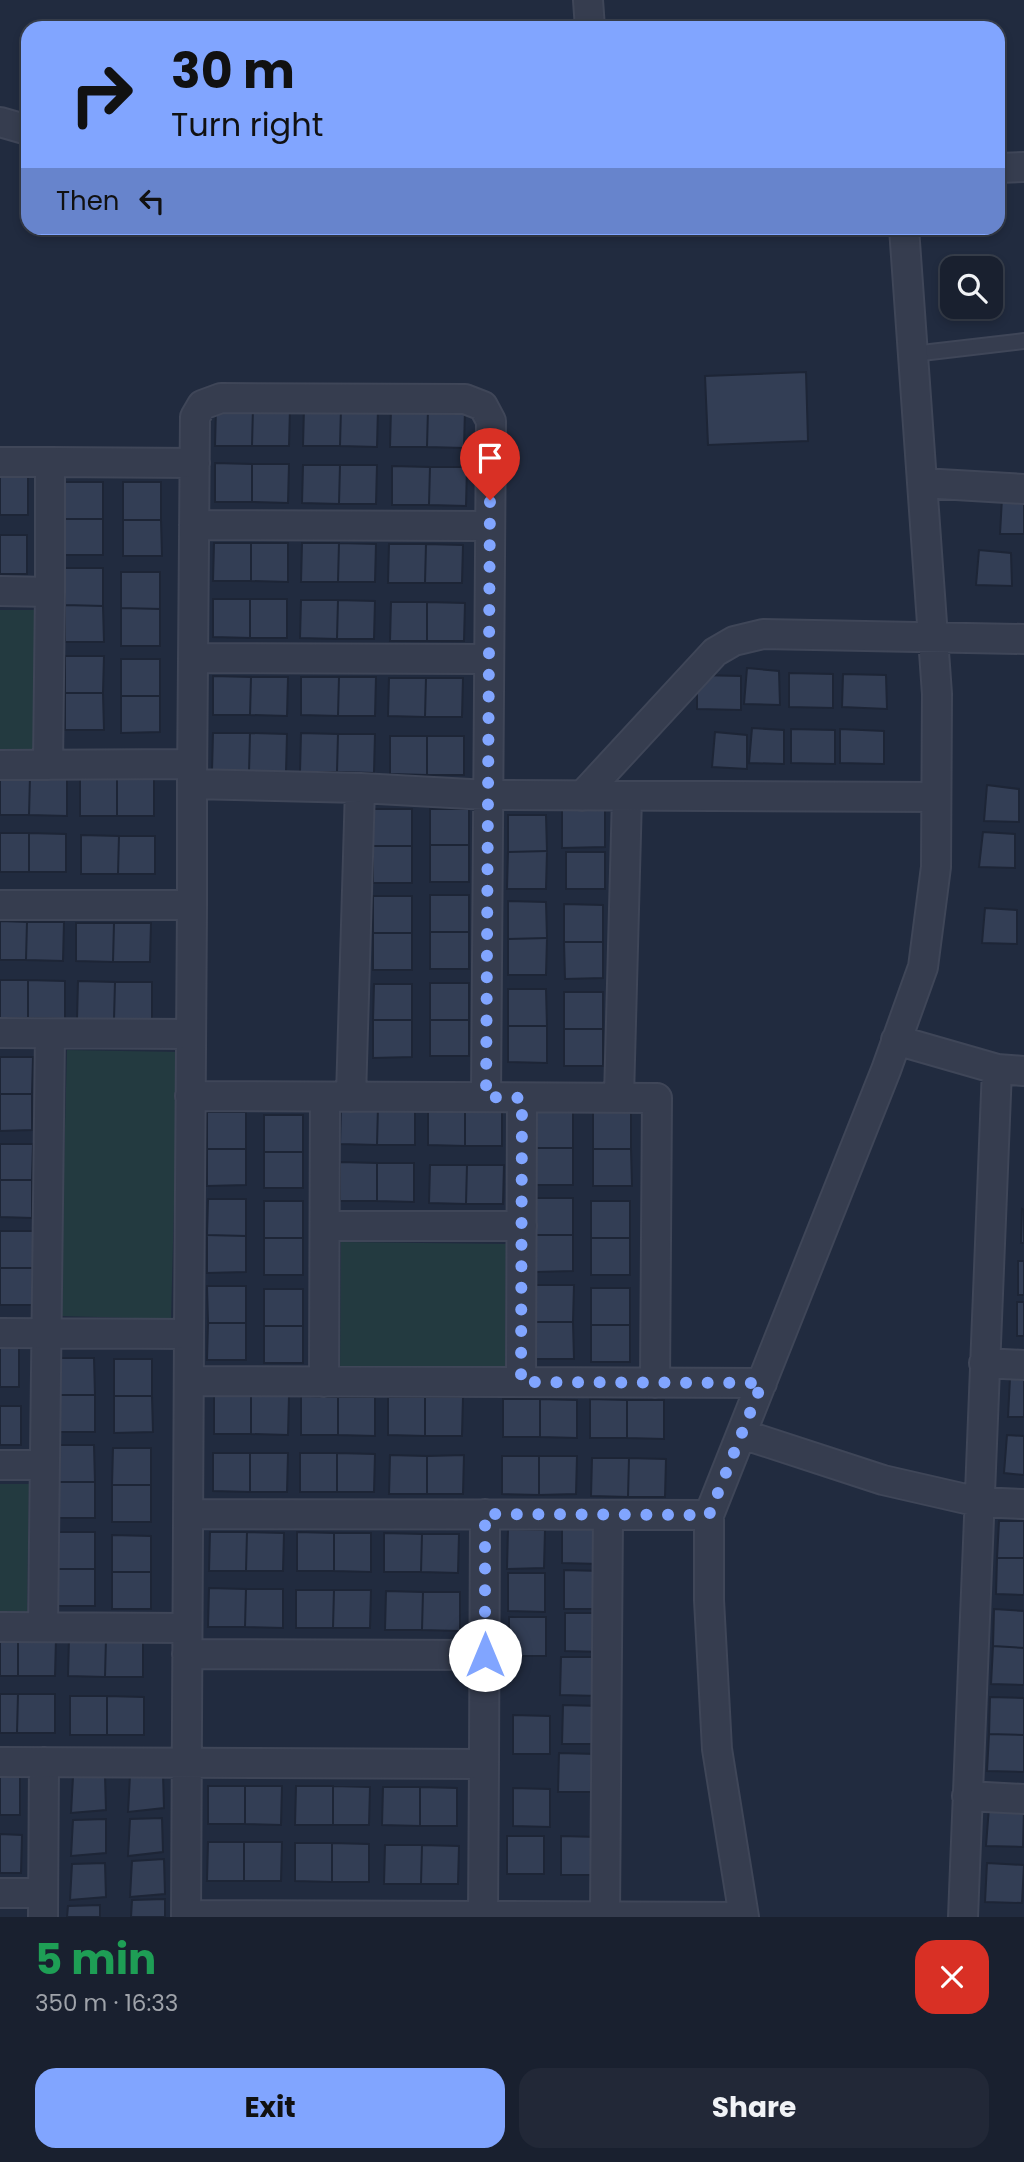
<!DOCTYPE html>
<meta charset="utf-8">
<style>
:root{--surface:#19202f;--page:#222837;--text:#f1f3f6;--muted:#9fa3aa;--line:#373e4b;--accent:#81a5ff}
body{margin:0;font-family:Poppins,sans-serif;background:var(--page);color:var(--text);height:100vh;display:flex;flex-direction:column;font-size:26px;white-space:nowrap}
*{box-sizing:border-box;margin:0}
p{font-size:23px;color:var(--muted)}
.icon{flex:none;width:38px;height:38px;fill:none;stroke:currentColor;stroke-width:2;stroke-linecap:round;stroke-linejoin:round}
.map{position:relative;height:1917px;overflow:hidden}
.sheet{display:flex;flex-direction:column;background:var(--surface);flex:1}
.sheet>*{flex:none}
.banner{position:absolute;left:21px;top:21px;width:984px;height:214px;border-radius:21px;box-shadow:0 4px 10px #0003,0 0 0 2px var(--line);background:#81a5ff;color:#111;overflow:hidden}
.controls{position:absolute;left:940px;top:256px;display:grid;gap:14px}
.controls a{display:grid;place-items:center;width:63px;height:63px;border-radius:14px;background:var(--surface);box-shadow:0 4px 10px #0003,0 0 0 2px var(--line);font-size:35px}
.pin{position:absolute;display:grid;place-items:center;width:60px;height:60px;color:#fff;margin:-72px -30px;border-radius:50% 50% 50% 0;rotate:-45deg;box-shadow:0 0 7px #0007}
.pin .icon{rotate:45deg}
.me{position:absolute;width:77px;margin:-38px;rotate:0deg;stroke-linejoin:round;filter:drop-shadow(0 0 5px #0008)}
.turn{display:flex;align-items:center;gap:24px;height:147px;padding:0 35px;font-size:32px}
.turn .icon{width:91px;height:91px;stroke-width:2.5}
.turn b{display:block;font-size:49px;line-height:60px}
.then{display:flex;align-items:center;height:66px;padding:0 35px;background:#0003;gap:14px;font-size:26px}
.round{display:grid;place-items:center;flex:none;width:74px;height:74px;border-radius:21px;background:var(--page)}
.headline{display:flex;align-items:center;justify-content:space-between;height:119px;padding:0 35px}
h1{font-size:42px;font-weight:700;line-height:52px;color:#1e9e55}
.cta{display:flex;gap:14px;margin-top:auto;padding:14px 35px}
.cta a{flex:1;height:80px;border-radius:21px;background:var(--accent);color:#111;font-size:28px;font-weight:700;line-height:80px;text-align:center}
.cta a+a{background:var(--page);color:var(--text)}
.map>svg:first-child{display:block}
.green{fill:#233a40}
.building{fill:#333e55;stroke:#1d2536;stroke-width:2}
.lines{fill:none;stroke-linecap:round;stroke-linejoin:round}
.lane-casing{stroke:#3f4658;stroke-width:18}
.street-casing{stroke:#3f4658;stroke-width:32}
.lane{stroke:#363d4f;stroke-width:14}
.street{stroke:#363d4f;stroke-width:28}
.route{stroke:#81a5ff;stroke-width:12;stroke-dasharray:0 21.6}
</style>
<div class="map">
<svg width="1024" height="1917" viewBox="0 0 1024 1917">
<rect width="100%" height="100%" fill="#212b3f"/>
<path class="green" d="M0 610H39L37 750 0 749Z
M67 1050 178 1052 171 1319 60 1316Z
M341 1242 506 1244 505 1372 340 1370Z
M0 1484H29L27 1613 0 1612Z"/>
<path class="building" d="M806 372 808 441 708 445 705 376Z
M216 407H253L252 446H215Z
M253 407 290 408 289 446H252Z
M304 407 341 408 340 446H303Z
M341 408H378L377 447 340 446Z
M391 408 428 409 427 447H390Z
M428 409H465L464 448 427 447Z
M215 463 252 464V502H215Z
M252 464H289L288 503 252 502Z
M303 465H340L339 504 302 503Z
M340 465H377L376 504H339Z
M392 466 430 467 429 505H392Z
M430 467H467L466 506 429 505Z
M0 476H28V515H0Z
M64 482H103V519H65Z
M123 482H161V520H123Z
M1002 498 1024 500V534H1000Z
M65 519H103V555H65Z
M123 520H161L162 556H123Z
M0 535H27V574H0Z
M214 543H251V581H213Z
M251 543H288V582L251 581Z
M302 543H339L338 582H301Z
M339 543 376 544 375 582H338Z
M389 544H426L425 583H388Z
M426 544 463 545 462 583H425Z
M979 550 1011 553 1012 586 976 585Z
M65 568H103V606L65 605Z
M121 572H160V609L121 608Z
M213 599H250V638L213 637Z
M250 599H287V638H250Z
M301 600H338L337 639 300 638Z
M338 600 375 601 374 639H337Z
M391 602H427V641H390Z
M427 602 465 603 464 641H427Z
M65 605 103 606 104 642H65Z
M121 608 160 609V646H121Z
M65 656H104L103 693H65Z
M121 659H160V696H121Z
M747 668 779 671 780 705 744 704Z
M789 673 833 674V708L789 707Z
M843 674 886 675 887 709 842 707Z
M697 675 741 676V710L697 709Z
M213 676 251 677 250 715H213Z
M251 677H288L287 716 250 715Z
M301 677H339L338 716 301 715Z
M339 677H376L375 716H338Z
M389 678H426L425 717 388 716Z
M426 678H463L462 717H425Z
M65 693H103L104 730H65Z
M121 696H160V732L121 733Z
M752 728 784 730V764L749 763Z
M791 729 835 730V764L791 763Z
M840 729 884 731V764L840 763Z
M715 732 747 735V769L712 767Z
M213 733H250L249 772 212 771Z
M250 733 287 734 286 772H249Z
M301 733 338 734 337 772H300Z
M338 734H375L374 773 337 772Z
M390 736H427V775L390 774Z
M427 736H464V775H427Z
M0 776 30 777 29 815H0Z
M30 777H67V816L29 815Z
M80 777H117V816H80Z
M117 777H154V816H117Z
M987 785 1019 789V822L984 821Z
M562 806H605V847L562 848Z
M373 809H412V846H373Z
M430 809H469V845H430Z
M508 815H546L547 851 508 852Z
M983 832 1015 834V868L979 867Z
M0 833H29V872H0Z
M29 833 66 834V872H29Z
M81 835 119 836 118 874H81Z
M119 836H155V874H118Z
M430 845H469V882H430Z
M373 846H412V883H373Z
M547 851 546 889H507L508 852Z
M566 852H605V889H566Z
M430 895H469V932H430Z
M373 896H412V933H373Z
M508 901 546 902 547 938 508 939Z
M564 904 603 905V942H564Z
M985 908 1017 910V944L982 943Z
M0 921 27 922 26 960H0Z
M27 922H64L63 961 26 960Z
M76 923H114L113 962 76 961Z
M114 923H151L150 962H113Z
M430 932H469V969H430Z
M373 933H412V970H373Z
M547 938 546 975H508V939Z
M564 942H603V978L565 979Z
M0 980H28V1018H0Z
M28 980 65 981V1019L28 1018Z
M78 981 115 982 114 1020H77Z
M115 982H152V1021L114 1020Z
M430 983H469V1020H430Z
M374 984H412V1020H373Z
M508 989H546L547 1026H508Z
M564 992H603V1029H564Z
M373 1020H412V1057L373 1058Z
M430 1020H469V1056H430Z
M508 1026H547V1063L508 1062Z
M564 1029H603V1066H564Z
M0 1057H33L32 1094H0Z
M0 1094H32V1130L0 1131Z
M341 1106H378L377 1145 340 1144Z
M378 1106 415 1107V1145H377Z
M428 1107H465V1146L428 1145Z
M465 1107H502V1146H465Z
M535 1111H573V1148H535Z
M207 1112H246V1149H207Z
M593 1112H631V1149H593Z
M264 1115H303V1152H264Z
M0 1144H33L32 1180H0Z
M535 1148H573V1185H535Z
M207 1149H246V1185L207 1186Z
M593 1149H631L632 1186H593Z
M264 1152H303V1188H264Z
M340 1162 377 1163V1201H340Z
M377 1163H414V1202L377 1201Z
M430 1165H467L466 1204 429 1203Z
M467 1165H504L503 1204H466Z
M0 1180H32V1218L0 1217Z
M535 1198H573V1235H535Z
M208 1199H246V1236L207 1235Z
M264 1201H303V1238H264Z
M591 1201H630V1238H591Z
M1022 1209 1024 1210V1243H1021Z
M0 1231H33V1268H0Z
M207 1235 246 1236V1272L207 1273Z
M535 1235H573V1271L535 1272Z
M264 1238H303V1275H264Z
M591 1238H630V1275H591Z
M1018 1261H1024V1295H1018Z
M0 1268H33L32 1305H0Z
M535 1285H574L573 1322H535Z
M207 1286H246V1323H208Z
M591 1288H630V1325H591Z
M264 1289H303V1326H264Z
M1017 1302H1024V1336H1017Z
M535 1322H573L574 1359H535Z
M208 1323H246V1360H207Z
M591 1325H630V1362H591Z
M264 1326H303V1363H264Z
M0 1348H19V1387H0Z
M56 1358H94L95 1395H56Z
M114 1359H152V1396H114Z
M1010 1378 1024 1379V1417H1008Z
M56 1395H95V1432H56Z
M114 1396H152L153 1432 114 1433Z
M214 1396H251V1434H214Z
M251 1396H289L288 1435 251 1434Z
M301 1396 338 1397V1435H301Z
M338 1397H375V1436L338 1435Z
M388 1397H425V1436L388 1435Z
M425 1397H463L462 1436H425Z
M503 1399H540V1437H503Z
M540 1399 577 1400V1438L540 1437Z
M590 1399 627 1400V1438H590Z
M627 1400H664V1439L627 1438Z
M0 1406H21V1445H0Z
M1007 1435 1024 1436V1475L1004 1473Z
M56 1445H94L95 1482H56Z
M113 1448H151V1485H112Z
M213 1453H250V1492L213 1491Z
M250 1453H288L287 1492H250Z
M300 1453H337V1492H300Z
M337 1453 375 1454 374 1492H337Z
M390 1455 427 1456V1494H389Z
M464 1455 463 1494H427V1456Z
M502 1456H539V1495L502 1494Z
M539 1456H577L576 1494 539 1495Z
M592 1458H629L628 1497 591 1496Z
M629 1458 666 1459 665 1497H628Z
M56 1482H95V1518H56Z
M112 1485H151V1522H112Z
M999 1521H1024V1558H997Z
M562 1525H599V1564L562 1563Z
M508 1529 545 1530 544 1568 507 1569Z
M56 1532H95V1569H56Z
M210 1532H247L246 1571H209Z
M247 1532 284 1533 283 1571H246Z
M297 1532 334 1533V1571H297Z
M334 1533H371V1572L334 1571Z
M384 1533 422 1534 421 1572H384Z
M422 1534H459L458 1573 421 1572Z
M112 1535 151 1536V1572H112Z
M997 1558H1024V1595L996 1594Z
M56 1569H95V1606H56Z
M564 1570 601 1571V1609H564Z
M112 1572H151V1609H112Z
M508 1573H545V1612L508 1611Z
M209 1588 246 1589 245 1627H208Z
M246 1589H283V1628L245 1627Z
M296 1590H334L333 1628H296Z
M334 1590H371L370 1628H333Z
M386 1591 423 1592 422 1630H385Z
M423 1592H460V1631L422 1630Z
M994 1609 1024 1611V1648L993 1646Z
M565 1613H602V1652L565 1651Z
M509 1617H546V1656H509Z
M0 1637H18V1676H0Z
M18 1637 56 1638 55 1676H18Z
M69 1638H106L105 1677 68 1676Z
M106 1638 143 1639V1677H105Z
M993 1646 1024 1648V1685L991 1684Z
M561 1657H598V1696L560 1695Z
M0 1694H18L17 1733H0Z
M18 1694H55V1733H17Z
M70 1696H107V1735H70Z
M107 1696 144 1697V1735H107Z
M990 1697 1024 1698V1735L989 1734Z
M563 1705 600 1706 599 1744H562Z
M513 1715 550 1716V1754H513Z
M989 1734 1024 1735V1772L987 1771Z
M559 1753 596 1754 595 1792H558Z
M163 1774 164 1808 128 1812 130 1775Z
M0 1776 20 1777V1815H0Z
M105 1776 106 1810 71 1813 73 1777Z
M208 1786H245V1824H208Z
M245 1786H282L281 1825 245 1824Z
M296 1786H333V1825H295Z
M333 1786 370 1787 369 1825H333Z
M383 1787H420V1826L382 1825Z
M420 1787 457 1788V1826H420Z
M513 1788 550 1789V1827L513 1826Z
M989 1807 1024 1809 1023 1847 986 1846Z
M162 1818 163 1852 128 1856 130 1819Z
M106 1819V1853L71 1856 73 1820Z
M0 1834 22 1835 21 1873H0Z
M507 1836H544V1874H507Z
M561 1836 598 1837V1875H561Z
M208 1842H244V1881H207Z
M244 1842H282L281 1881H244Z
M295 1843H332V1882L295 1881Z
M332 1843 369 1844V1882H332Z
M385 1845H422L421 1884H384Z
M422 1845 459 1846 458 1884H421Z
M164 1859 165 1894 130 1897 132 1861Z
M105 1863 106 1897 70 1900 72 1864Z
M987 1863 1024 1865 1022 1903 985 1902Z
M165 1899V1917H131L132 1900Z
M100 1905V1917H67L68 1906Z"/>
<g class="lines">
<defs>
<path id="lane" d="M913 354 1024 341"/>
<path id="street" d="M588 0 590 28
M0 122 28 130
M998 168 1024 167
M0 462H50V592L0 591
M50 462 195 463
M922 483 1024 489
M194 525 490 526
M193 658 489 659
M0 765 191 764
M48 765 50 592
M582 796 715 652 734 641 763 634 1024 639
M0 905H192V784
M0 1033 191 1034
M896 1040 997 1069 1024 1071
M190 1096 657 1098 655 1383
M351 1097 360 788
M486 1097C488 872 489 647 491 421L483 406 465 399 221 398 202 405 195 417 192 784 360 788 488 795 936 797
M619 1097 627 796
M325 1226H522
M0 1333 189 1334 192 905
M984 1363 1024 1365
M189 1381 762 1383
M324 1382 325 1097
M521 1382 522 1098
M742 1434 883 1480 979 1502 1024 1504
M0 1465H45
M188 1514 709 1515
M0 1627 187 1628
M43 1627 50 1034
M187 1654 485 1655
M0 1762 484 1764 483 1916 744 1917
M484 1764 485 1514
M967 1796 1024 1799
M0 1893H43
M186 1915 483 1916
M605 1916 608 1515
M43 1917 44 1762
M186 1917 189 1334
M744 1917 717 1749 709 1600V1515L886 1070 923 967 936 867 937 694 904 228
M963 1917 997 1069"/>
</defs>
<use href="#lane" class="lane-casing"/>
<use href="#street" class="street-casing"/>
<use href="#lane" class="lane"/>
<use href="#street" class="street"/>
</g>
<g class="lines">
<path class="route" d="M485 1655V1514L709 1515 762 1383 521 1382 522 1098 486 1097 490 500"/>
</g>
</svg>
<div class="controls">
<a><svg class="icon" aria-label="search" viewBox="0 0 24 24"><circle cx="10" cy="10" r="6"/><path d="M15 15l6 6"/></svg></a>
</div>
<div class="pin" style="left:490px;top:500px;background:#d93025"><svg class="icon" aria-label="arrive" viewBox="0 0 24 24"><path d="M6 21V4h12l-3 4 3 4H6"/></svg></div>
<svg class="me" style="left:485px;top:1655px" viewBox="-20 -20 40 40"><circle r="19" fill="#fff"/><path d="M0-13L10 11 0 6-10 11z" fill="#81a5ff"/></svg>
<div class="banner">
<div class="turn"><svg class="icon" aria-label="right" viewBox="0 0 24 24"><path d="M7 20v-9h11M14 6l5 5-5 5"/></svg><div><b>30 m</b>Turn right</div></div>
<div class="then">Then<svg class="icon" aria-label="left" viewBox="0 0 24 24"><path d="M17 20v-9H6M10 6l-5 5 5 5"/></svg></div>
</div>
</div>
<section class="sheet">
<div class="headline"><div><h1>5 min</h1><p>350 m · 16:33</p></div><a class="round" style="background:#d93025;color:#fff"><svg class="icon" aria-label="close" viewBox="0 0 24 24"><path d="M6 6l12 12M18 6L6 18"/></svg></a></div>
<div class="cta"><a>Exit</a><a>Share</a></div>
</section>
